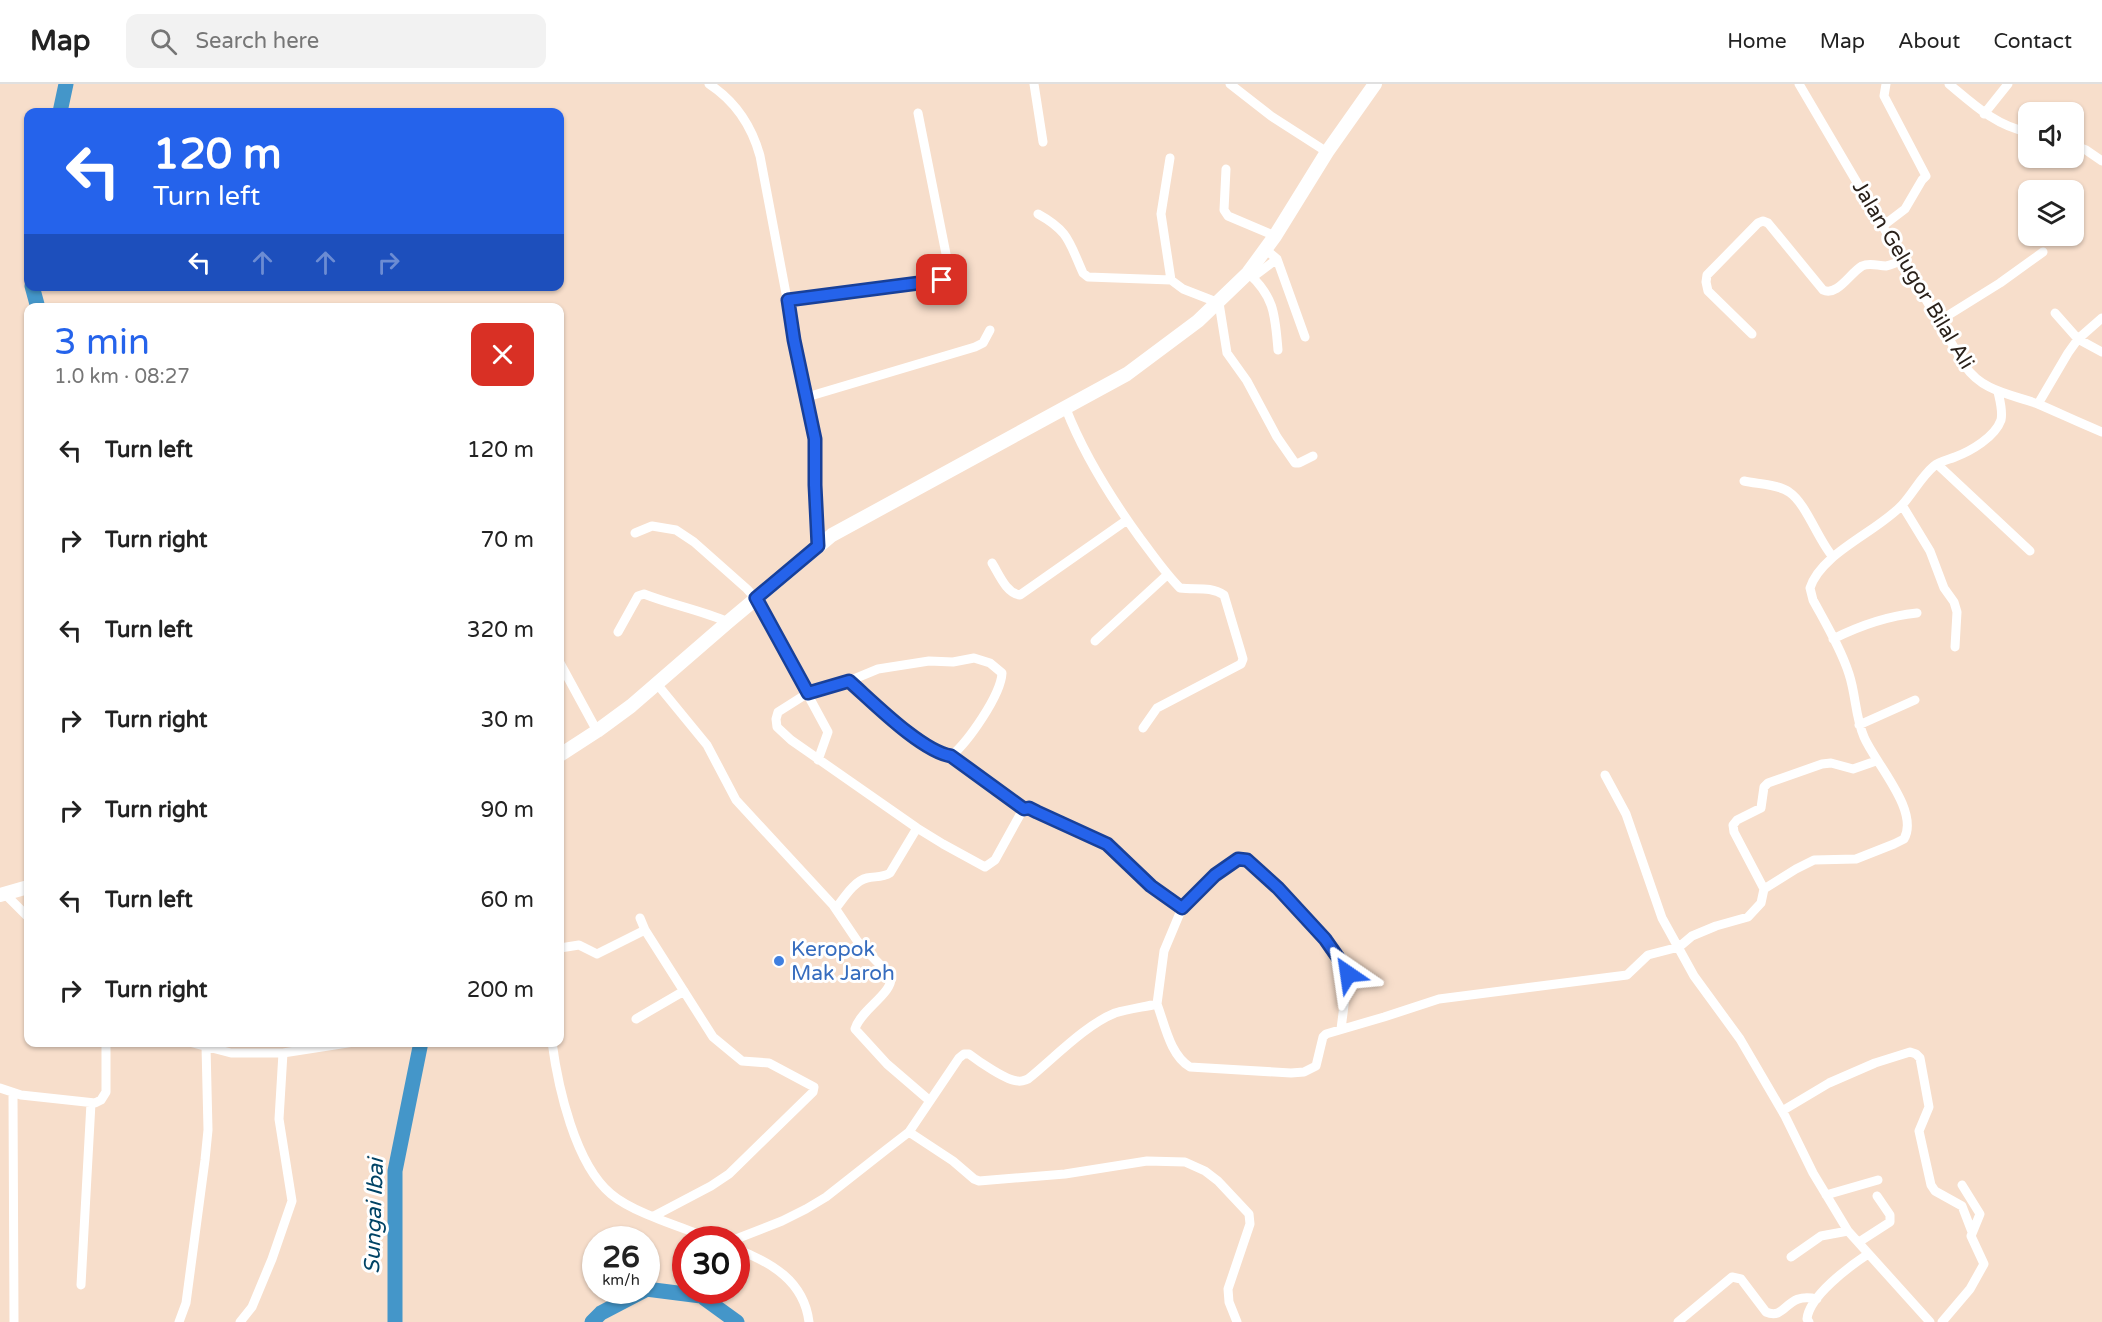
<!DOCTYPE html>
<meta charset="utf-8">
<style>
:root{--surface:#fff;--page:#f2f2f2;--text:#222;--muted:#767676;--line:#e0e0e0;--accent:#2563eb}
body{margin:0;font-family:"Varela Round",sans-serif;background:var(--page);color:var(--text);height:100vh;display:flex;flex-direction:column;font-size:22px;white-space:nowrap}
*{box-sizing:border-box;margin:0}
p{font-size:20px;color:var(--muted)}
.icon{flex:none;width:33px;height:33px;fill:none;stroke:currentColor;stroke-width:2;stroke-linecap:round;stroke-linejoin:round}
.map{position:relative;flex:1;overflow:hidden}
.sheet{position:absolute;left:24px;top:219px;width:540px;height:744px;display:flex;flex-direction:column;background:var(--surface);border-radius:12px;box-shadow:0 2px 4px #0004}
.sheet>*{flex:none}
.guide{position:absolute;left:24px;top:24px;width:540px;height:183px;border-radius:12px;box-shadow:0 2px 4px #0004;background:#2563eb;color:#fff;overflow:hidden}
.fabs{position:absolute;left:2018px;top:18px;display:grid;gap:12px}
.fabs a{display:grid;place-items:center;width:66px;height:66px;border-radius:12px;background:var(--surface);box-shadow:0 2px 4px #0004;font-size:30px}
.speed{position:absolute;left:582px;top:1142px;display:flex;gap:12px;font-size:30px;font-weight:700;text-align:center}
.speed>*{display:grid;place-content:center;width:78px;height:78px;border-radius:50%;background:var(--surface);box-shadow:0 2px 4px #0004;line-height:1}
.speed small{font-size:15px;font-weight:400}
.speed .limit{border:9px solid #d22;background:#fff;color:#111}
.pin{position:absolute;display:grid;place-items:center;width:51px;height:51px;color:#fff;margin:-26px;border-radius:12px;box-shadow:0 3px 9px #0006}
.me{position:absolute;width:66px;margin:-33px;rotate:328deg;stroke-linejoin:round;filter:drop-shadow(0 0 4px #0008)}
.turn{display:flex;align-items:center;gap:21px;height:126px;padding:0 30px;font-size:27px}
.turn .icon{width:78px;height:78px;stroke-width:2.5}
.turn b{display:block;font-size:42px;line-height:51px}
.lanes{display:flex;align-items:center;height:57px;padding:0 30px;background:#0003;justify-content:center;gap:30px;direction:ltr}
.lanes .off{opacity:.35}
.round{display:grid;place-items:center;flex:none;width:63px;height:63px;border-radius:12px;background:var(--page)}
.headline{display:flex;align-items:center;justify-content:space-between;height:102px;padding:0 30px}
h1{font-size:36px;font-weight:600;line-height:45px;color:var(--accent)}
ul{padding:0;list-style:none}
li{display:flex;align-items:center;gap:18px;height:90px;padding:0 30px}
li div{flex:1}
li b{display:block;font-size:22px}
li em{font-style:normal}
header{display:flex;align-items:center;gap:36px;box-sizing:border-box;height:84px;padding:0 30px;background:var(--surface);border-bottom:2px solid var(--line)}
header strong{font-size:28px}
nav{display:flex;gap:33px;margin-inline-start:auto;font-size:21px}
.search{width:420px;height:54px;background:var(--page);display:flex;align-items:center;gap:15px;box-sizing:border-box;padding:0 21px;border-radius:12px;color:var(--muted);font-size:22px}
.map>svg:first-child{display:block}
.lines{fill:none;stroke-linecap:round;stroke-linejoin:round}
.river{stroke:#4496c9;stroke-width:15}
.minor{stroke:#fff;stroke-width:9}
.secondary{stroke:#fff;stroke-width:14}
.route-casing{stroke:#184099;stroke-width:15}
.route{stroke:#2563eb;stroke-width:10}
.shop-dot{fill:#3f7fe0;stroke:#fff;stroke-width:2}
.labels{text-anchor:middle;dominant-baseline:central;stroke-width:6;stroke-linejoin:round;paint-order:stroke}
.street-label{font-size:21px;fill:#2a211a;stroke:#fff}
.shop-label{font-size:21px;fill:#366cbe;stroke:#fff;text-anchor:start}
.water-label{font-size:22px;font-style:italic;fill:#004365;stroke:#fff}
</style>
<header>
<strong>Map</strong>
<div class="search"><svg class="icon" aria-label="search" viewBox="0 0 24 24"><circle cx="10" cy="10" r="6"/><path d="M15 15l6 6"/></svg>Search here</div>
<nav><a>Home</a><a>Map</a><a>About</a><a>Contact</a></nav>
</header>
<div class="map">
<svg width="2102" height="1238" viewBox="0 0 2102 1238">
<rect width="100%" height="100%" fill="#f7decb"/>
<g class="lines">
<path class="river" d="M60 28 66 0
M32 202 38 224
M646 1205 701 1212 737 1238
M395 1238V1087L421 958
M592 1238 601 1229 645 1206"/>
<path class="minor" d="M709 0C735 17 752 43 760 72L797 268 815 355V401L818 462
M1034 0 1043 58
M1230 0 1271 32 1327 68
M1799 0 1965 282C1983 308 2011 310 2038 320 2059 329 2080 339 2102 348
M1949 0C1973 20 1996 42 2028 48
M1984 30 2008 0
M2073 61 2086 66 2102 77
M1170 74 1161 130 1171 196 1183 205 1219 219 1227 269 1247 297 1277 353 1295 379H1299L1313 372
M1226 85 1224 126 1228 132 1275 152
M1038 130C1069 147 1069 158 1083 189L1088 193 1171 196
M1884 141 1905 125 1922 96 1926 92 1884 12 1886 0
M1265 165 1277 175 1305 253
M1248 189C1275 213 1275 232 1278 266
M1253 193 1277 175
M788 216 942 196 946 194 948 180 918 29
M2055 229 2078 255 2102 268
M1939 237 2000 199 2043 168
M1752 250 1708 207 1706 198 1707 191 1758 139 1763 137 1768 139 1823 206C1837 213 1850 189 1862 182 1870 178 1878 182 1886 182 1892 181 1898 178 1904 175
M807 313 975 263 983 259 990 246
M2038 320 2068 269 2078 255 2102 234
M1066 325C1084 371 1111 414 1140 454 1153 471 1165 489 1180 504 1196 506 1210 502 1224 511L1241 568 1243 575 1241 580 1157 624 1143 644
M1937 380 2030 467
M1744 397C1757 400 1778 400 1789 408 1806 419 1818 456 1833 473
M1902 421 1930 467 1944 504 1954 518 1957 528 1955 563
M635 449 652 442 676 446 694 458 747 505 756 515 828 648 818 676
M992 479C999 490 1006 509 1020 511L1127 436
M618 548 638 512 644 510C672 521 700 526 728 538
M1833 555C1861 541 1887 532 1917 529
M1095 557 1167 491
M560 579 597 647
M657 600 707 661 736 716 833 821 858 858 891 892C894 909 860 926 855 945L887 980 930 1017
M1859 641 1915 616
M951 672 1025 725
M1605 691 1626 730 1662 834 1694 892 1740 955 1785 1032 1813 1089 1848 1147 1930 1238
M1764 805 1734 748 1733 741 1737 736 1761 724 1764 703 1768 699 1822 680 1831 679 1853 685 1876 677
M5 810 28 833
M836 824C844 814 854 797 867 794 875 792 882 794 890 789L917 744
M1182 824 1215 791 1238 775 1247 776 1278 804 1325 855 1346 885 1348 890 1341 945
M640 834 645 846 713 953 742 977 769 979 814 1003 813 1008 729 1090 711 1102 654 1132
M560 864 579 861 597 870 645 846
M1157 920C1165 941 1170 971 1190 983L1291 989 1304 988 1316 982 1323 953 1326 950 1384 933 1439 915 1627 891 1648 871 1679 863 1692 852 1716 842 1748 833 1761 819 1764 805 1796 785 1814 776 1856 775 1894 760 1904 755C1920 727 1875 679 1864 653 1855 632 1856 611 1849 590 1841 565 1826 540 1813 516L1810 504C1821 469 1877 448 1902 421 1913 409 1921 393 1934 382 1940 377 1948 376 1955 373 1971 367 1995 353 2001 336 2003 327 2000 317 1998 308
M636 935 684 907
M189 958 231 969H283L354 958
M552 958C558 1003 575 1080 611 1110 633 1129 684 1144 712 1155
M0 1004 21 1011 95 1019 101 1016 106 1008V958
M13 1009 14 1238
M1782 1027 1829 999 1875 979 1910 968 1916 970 1920 974 1929 1023 1919 1047 1931 1101 1935 1107 1962 1122 1972 1148
M909 1048 953 1077 974 1095 979 1097 1065 1090 1147 1077 1185 1078 1205 1087 1218 1097 1249 1130 1250 1140 1228 1205 1229 1218 1237 1238
M1826 1111 1878 1096
M736 1155 782 1137 806 1125 826 1113 887 1065 909 1048 959 974 964 970H969C978 977 1007 997 1018 997 1021 998 1025 996 1028 995 1054 974 1085 941 1115 929 1129 925 1144 923 1157 920L1164 867 1182 824 1151 802 1107 760 1029 724 1025 725 1021 729 995 776 985 783 943 760 917 744 791 656 777 643 776 635 778 628 808 609 849 597 878 585 929 577 953 578 974 574 990 579 1002 589C1001 611 968 658 951 672 919 667 874 618 849 597
M1859 1158 1890 1138V1131L1877 1112
M736 1165C771 1178 804 1197 809 1238
M1791 1173 1821 1152 1848 1147
M81 1201 91 1019
M179 1238 186 1219 205 1076 208 1046 206 962
M240 1238 252 1223 272 1175 292 1117 279 1035 283 969
M1678 1238 1732 1193 1741 1195 1766 1228C1787 1237 1785 1207 1817 1215
M1809 1238 1807 1235C1809 1212 1850 1182 1868 1170
M1942 1238 1970 1205 1984 1180 1971 1152 1980 1130 1962 1101"/>
<path class="secondary" d="M560 671 597 647 631 622 728 538 832 451 1127 290 1198 237 1248 189 1275 152 1327 68 1375 0
M0 811 28 803"/>
</g>
<g class="lines">
<defs>
<path id="route" d="M942 196 788 216 794 256 815 355V401L818 462 756 514 808 609 849 597C873 618 921 667 951 672L1024 725 1029 724 1037 728 1107 760 1151 802 1182 824 1215 791 1238 775 1247 776 1278 804 1325 855 1346 885 1348 890"/>
</defs>
<use href="#route" class="route-casing"/>
<use href="#route" class="route"/>
</g>
<circle class="shop-dot" cx="779" cy="877" r="6"/>
<g class="labels">
<g class="street-label">
<text transform="translate(1913 191) rotate(59)">Jalan Gelugor Bilal Ali</text>
</g>
<g class="shop-label">
<text x="791" y="865">Keropok<tspan x="791" dy="24">Mak Jaroh</tspan></text>
</g>
<g class="water-label">
<text transform="translate(374 1132) rotate(-88)">Sungai Ibai</text>
</g>
</g>
</svg>
<div class="fabs">
<a><svg class="icon" aria-label="sound" viewBox="0 0 24 24"><path d="M4 9h4l5-4v14l-5-4H4zM17 9q2 3 0 6"/></svg></a>
<a><svg class="icon" aria-label="layers" viewBox="0 0 24 24"><path d="M12 4l9 5-9 5-9-5zM3 14l9 5 9-5"/></svg></a>
</div>
<div class="speed"><div>26<small>km/h</small></div><div class="limit">30</div></div>
<div class="pin" style="left:942px;top:196px;background:#d93025"><svg class="icon" aria-label="arrive" viewBox="0 0 24 24"><path d="M6 21V4h12l-3 4 3 4H6"/></svg></div>
<svg class="me" style="left:1348px;top:890px" viewBox="-20 -20 40 40"><path d="M0-17L14 15 0 8-14 15z" fill="#2563eb" stroke="#fff" stroke-width="4"/></svg>
<div class="guide">
<div class="turn"><svg class="icon" aria-label="left" viewBox="0 0 24 24"><path d="M17 20v-9H6M10 6l-5 5 5 5"/></svg><div><b>120 m</b>Turn left</div></div>
<div class="lanes"><svg class="icon" aria-label="left" viewBox="0 0 24 24"><path d="M17 20v-9H6M10 6l-5 5 5 5"/></svg><svg class="icon off" aria-label="ahead" viewBox="0 0 24 24"><path d="M12 20V5M6 11l6-6 6 6"/></svg><svg class="icon off" aria-label="ahead" viewBox="0 0 24 24"><path d="M12 20V5M6 11l6-6 6 6"/></svg><svg class="icon off" aria-label="right" viewBox="0 0 24 24"><path d="M7 20v-9h11M14 6l5 5-5 5"/></svg></div>
</div>
<section class="sheet">
<div class="headline"><div><h1>3 min</h1><p>1.0 km · 08:27</p></div><a class="round" style="background:#d93025;color:#fff"><svg class="icon" aria-label="close" viewBox="0 0 24 24"><path d="M6 6l12 12M18 6L6 18"/></svg></a></div>
<ul>
<li><svg class="icon" aria-label="left" viewBox="0 0 24 24"><path d="M17 20v-9H6M10 6l-5 5 5 5"/></svg><div><b>Turn left</b></div><em>120 m</em></li>
<li><svg class="icon" aria-label="right" viewBox="0 0 24 24"><path d="M7 20v-9h11M14 6l5 5-5 5"/></svg><div><b>Turn right</b></div><em>70 m</em></li>
<li><svg class="icon" aria-label="left" viewBox="0 0 24 24"><path d="M17 20v-9H6M10 6l-5 5 5 5"/></svg><div><b>Turn left</b></div><em>320 m</em></li>
<li><svg class="icon" aria-label="right" viewBox="0 0 24 24"><path d="M7 20v-9h11M14 6l5 5-5 5"/></svg><div><b>Turn right</b></div><em>30 m</em></li>
<li><svg class="icon" aria-label="right" viewBox="0 0 24 24"><path d="M7 20v-9h11M14 6l5 5-5 5"/></svg><div><b>Turn right</b></div><em>90 m</em></li>
<li><svg class="icon" aria-label="left" viewBox="0 0 24 24"><path d="M17 20v-9H6M10 6l-5 5 5 5"/></svg><div><b>Turn left</b></div><em>60 m</em></li>
<li><svg class="icon" aria-label="right" viewBox="0 0 24 24"><path d="M7 20v-9h11M14 6l5 5-5 5"/></svg><div><b>Turn right</b></div><em>200 m</em></li>
</ul>
</section>
</div>
